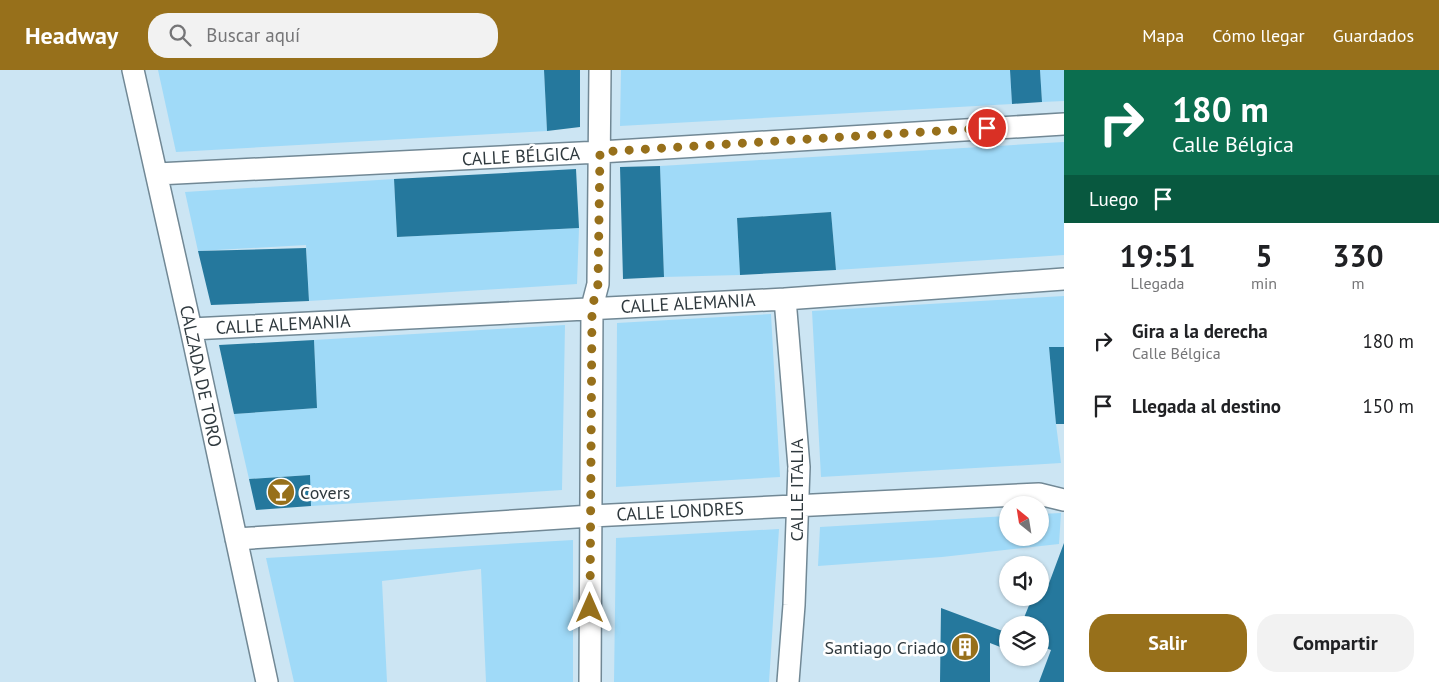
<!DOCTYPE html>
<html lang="es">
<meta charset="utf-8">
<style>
:root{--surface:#fff;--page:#f2f2f2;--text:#202124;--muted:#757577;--accent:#97701b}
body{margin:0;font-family:"PT Sans",sans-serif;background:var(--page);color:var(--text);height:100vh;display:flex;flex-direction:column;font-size:19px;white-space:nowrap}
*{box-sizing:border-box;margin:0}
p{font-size:16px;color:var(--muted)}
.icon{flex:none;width:28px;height:28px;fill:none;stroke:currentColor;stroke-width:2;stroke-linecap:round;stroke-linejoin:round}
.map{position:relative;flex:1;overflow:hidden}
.drawer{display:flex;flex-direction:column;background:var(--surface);width:375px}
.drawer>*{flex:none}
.top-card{background:#0b6e4f;color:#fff;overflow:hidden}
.needle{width:32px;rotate:330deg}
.controls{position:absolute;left:999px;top:426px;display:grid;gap:10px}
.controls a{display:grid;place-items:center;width:50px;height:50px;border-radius:50%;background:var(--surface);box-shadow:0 1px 4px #0004;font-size:25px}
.pin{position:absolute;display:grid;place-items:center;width:42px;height:42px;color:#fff;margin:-21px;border:2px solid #fff;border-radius:50%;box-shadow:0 1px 5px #0007}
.me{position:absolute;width:55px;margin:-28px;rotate:0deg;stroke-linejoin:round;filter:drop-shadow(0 0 4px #0008)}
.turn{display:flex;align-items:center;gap:18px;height:105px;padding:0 25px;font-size:22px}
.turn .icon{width:65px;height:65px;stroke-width:2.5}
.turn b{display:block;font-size:35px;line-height:42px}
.then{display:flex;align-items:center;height:48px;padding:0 25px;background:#0003;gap:10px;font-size:19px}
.eta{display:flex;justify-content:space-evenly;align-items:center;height:85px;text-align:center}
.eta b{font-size:30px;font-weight:700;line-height:35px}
.primary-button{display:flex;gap:10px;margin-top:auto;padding:10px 25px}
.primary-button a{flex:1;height:58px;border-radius:20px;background:var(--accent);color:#fff;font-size:20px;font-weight:700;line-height:58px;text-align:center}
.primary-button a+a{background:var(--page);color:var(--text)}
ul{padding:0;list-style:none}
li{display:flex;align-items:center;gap:15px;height:65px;padding:0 25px}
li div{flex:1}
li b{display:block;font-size:19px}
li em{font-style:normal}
header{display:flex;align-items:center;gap:30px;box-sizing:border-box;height:70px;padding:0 25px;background:var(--accent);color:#fff}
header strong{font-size:24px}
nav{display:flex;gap:28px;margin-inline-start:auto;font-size:18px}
.search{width:350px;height:45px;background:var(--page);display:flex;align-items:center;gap:12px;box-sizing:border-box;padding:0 18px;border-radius:20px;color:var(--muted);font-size:19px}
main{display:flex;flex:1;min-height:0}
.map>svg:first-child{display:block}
.green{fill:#a0daf8}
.building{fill:#25789d}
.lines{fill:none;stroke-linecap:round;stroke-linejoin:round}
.minor-casing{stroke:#718895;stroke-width:24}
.minor{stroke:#fff;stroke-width:21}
.route{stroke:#97701b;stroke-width:9;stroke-dasharray:0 16.2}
.labels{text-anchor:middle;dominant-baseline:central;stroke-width:5;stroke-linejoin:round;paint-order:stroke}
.street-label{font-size:18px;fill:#2f393e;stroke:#fff}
.poi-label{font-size:18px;fill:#2f393e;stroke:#fff;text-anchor:start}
</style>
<header>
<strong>Headway</strong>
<div class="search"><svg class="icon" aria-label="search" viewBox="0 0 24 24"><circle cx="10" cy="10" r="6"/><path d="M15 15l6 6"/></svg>Buscar aquí</div>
<nav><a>Mapa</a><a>Cómo llegar</a><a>Guardados</a></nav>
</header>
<main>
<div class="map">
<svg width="1064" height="612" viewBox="0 0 1064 612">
<rect width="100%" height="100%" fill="#cce5f3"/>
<path class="green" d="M158 0H544L547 61 176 82Z
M621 0H1010L1012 34 620 56Z
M1040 0H1064V31L1042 32Z
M1064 72V185L836 200 831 142 737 148 740 205 664 207 660 96Z
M394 109 397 167 579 158 577 214 309 231 306 175 198 181 185 122Z
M1064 226V277H1049L1056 354 1061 393 821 407 812 241Z
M771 244 780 407 616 417 617 253Z
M565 255 562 420 311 436 309 405 249 409 234 344 317 338 314 270Z
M1061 443 1059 474 942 487 818 496 820 457 1007 446 1008 468H1040V444Z
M779 459 769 612H614L616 468Z
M573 470V612H486L481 499 382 511 387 612H294L266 488Z"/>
<path class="building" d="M544 0H580V57L547 61Z
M1010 0H1040L1042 32 1012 34Z
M660 96 664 207 623 209 620 97Z
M576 99 579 158 397 167 394 109Z
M831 142 836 200 740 205 737 148Z
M306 178 309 231 211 235 198 181Z
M314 270 317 338 234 344 219 275Z
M1049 277H1064V354H1056Z
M310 405 311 436 256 440 249 409Z
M1064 473V612H1039L1051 580 1040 576V555H1021L1032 528H1040V522L1045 524Z
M941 538 1008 563V580L990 573V612H940Z"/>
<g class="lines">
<defs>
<path id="minor" d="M133 0 191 259 267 612
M157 104 600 82 1064 54
M785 229 799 397 794 535 788 612
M191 259 785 229 1064 209
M236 469 591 446 1039 424 1064 430
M590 612 592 237 598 214 600 0"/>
</defs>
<use href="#minor" class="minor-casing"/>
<use href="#minor" class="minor"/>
</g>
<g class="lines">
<path class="route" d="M590 538 592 238 598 214 600 82 987 58"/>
</g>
<defs>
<symbol id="bar-disc" viewBox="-11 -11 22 22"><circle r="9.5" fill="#97701b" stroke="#fff"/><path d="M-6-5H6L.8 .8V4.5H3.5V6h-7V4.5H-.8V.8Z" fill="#fff"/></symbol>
<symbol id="building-disc" viewBox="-11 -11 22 22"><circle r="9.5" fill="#97701b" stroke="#fff"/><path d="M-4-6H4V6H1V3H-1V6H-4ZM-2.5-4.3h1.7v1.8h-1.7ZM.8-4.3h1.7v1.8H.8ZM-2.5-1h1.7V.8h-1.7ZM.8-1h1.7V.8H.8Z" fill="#fff"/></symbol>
</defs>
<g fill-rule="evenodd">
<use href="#bar-disc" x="265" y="406" width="32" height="32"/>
<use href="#building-disc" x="949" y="561" width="32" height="32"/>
</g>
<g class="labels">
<g class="street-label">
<text transform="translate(521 86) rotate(-3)">CALLE BÉLGICA</text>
<text transform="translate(688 233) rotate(-3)">CALLE ALEMANIA</text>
<text transform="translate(283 254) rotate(-3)">CALLE ALEMANIA</text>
<text transform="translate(201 306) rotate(78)">CALZADA DE TORO</text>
<text transform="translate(796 420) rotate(-90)">CALLE ITALIA</text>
<text transform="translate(680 441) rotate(-3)">CALLE LONDRES</text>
</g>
<g class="poi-label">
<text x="300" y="422">Covers</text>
<text x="946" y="577" text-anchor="end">Santiago Criado</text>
</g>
</g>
</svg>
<div class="controls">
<a><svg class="needle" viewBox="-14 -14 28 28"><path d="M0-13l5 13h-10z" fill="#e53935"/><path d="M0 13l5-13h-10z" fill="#757577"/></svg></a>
<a><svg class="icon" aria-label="sound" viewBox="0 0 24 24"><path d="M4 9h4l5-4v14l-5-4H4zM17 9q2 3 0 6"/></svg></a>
<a><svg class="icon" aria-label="layers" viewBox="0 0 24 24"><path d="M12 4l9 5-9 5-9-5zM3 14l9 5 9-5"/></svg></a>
</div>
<div class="pin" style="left:987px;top:58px;background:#d93025"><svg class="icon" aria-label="arrive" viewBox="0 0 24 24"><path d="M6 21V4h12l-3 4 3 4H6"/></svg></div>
<svg class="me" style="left:590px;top:538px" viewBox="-20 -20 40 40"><path d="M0-17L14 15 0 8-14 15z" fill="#97701b" stroke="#fff" stroke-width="4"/></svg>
</div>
<section class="drawer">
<div class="top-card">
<div class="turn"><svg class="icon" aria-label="right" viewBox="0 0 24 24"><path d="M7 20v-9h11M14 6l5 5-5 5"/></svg><div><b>180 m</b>Calle Bélgica</div></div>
<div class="then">Luego<svg class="icon" aria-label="arrive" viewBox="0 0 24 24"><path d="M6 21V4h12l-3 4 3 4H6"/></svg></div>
</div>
<div class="eta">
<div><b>19:51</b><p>Llegada</p></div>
<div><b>5</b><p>min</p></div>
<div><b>330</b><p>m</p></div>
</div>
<ul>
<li><svg class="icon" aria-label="right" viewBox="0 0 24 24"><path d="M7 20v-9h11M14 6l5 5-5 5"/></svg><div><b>Gira a la derecha</b><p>Calle Bélgica</p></div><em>180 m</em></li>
<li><svg class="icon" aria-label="arrive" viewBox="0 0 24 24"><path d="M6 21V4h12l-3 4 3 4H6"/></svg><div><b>Llegada al destino</b></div><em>150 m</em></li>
</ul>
<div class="primary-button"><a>Salir</a><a>Compartir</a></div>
</section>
</main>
